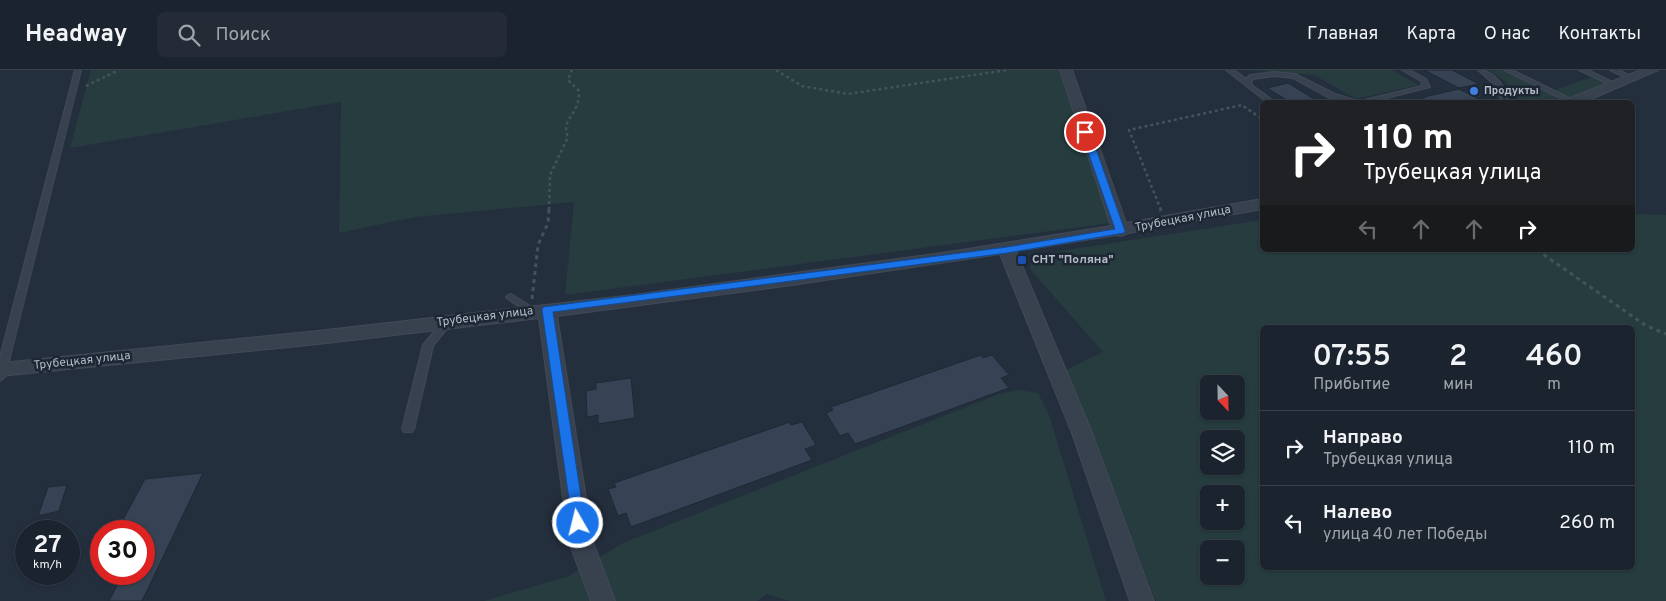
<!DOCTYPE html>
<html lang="ru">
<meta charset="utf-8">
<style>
:root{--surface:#1b232e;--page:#242b36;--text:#f1f3f6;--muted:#a0a4aa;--line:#39404a}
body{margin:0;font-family:Overpass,sans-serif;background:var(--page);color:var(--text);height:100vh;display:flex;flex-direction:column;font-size:19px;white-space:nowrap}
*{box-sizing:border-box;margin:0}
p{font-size:16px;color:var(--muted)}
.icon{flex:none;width:28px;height:28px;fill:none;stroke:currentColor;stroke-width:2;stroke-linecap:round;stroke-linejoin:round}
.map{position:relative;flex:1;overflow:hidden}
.drawer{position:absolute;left:1260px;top:255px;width:375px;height:245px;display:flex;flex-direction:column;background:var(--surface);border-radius:8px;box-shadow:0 1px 4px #0004,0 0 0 1px var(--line)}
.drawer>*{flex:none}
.guide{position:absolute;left:1260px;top:30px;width:375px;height:152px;border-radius:8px;box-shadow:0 1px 4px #0004,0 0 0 1px var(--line);background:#202124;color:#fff;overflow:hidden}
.needle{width:32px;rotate:158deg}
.fabs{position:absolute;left:1200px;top:305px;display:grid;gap:10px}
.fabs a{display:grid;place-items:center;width:45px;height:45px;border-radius:8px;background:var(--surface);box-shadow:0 1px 4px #0004,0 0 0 1px var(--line);font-size:25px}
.speed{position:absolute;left:15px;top:450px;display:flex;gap:10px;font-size:25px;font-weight:700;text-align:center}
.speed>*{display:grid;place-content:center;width:65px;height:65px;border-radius:50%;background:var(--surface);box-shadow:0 1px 4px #0004,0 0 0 1px var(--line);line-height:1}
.speed small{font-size:12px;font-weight:400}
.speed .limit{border:8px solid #d22;background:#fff;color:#111}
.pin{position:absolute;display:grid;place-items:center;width:42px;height:42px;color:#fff;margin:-21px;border:2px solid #fff;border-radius:50%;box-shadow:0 1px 5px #0007}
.me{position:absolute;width:55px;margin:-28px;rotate:352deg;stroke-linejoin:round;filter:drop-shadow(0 0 4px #0008)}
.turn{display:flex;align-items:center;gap:18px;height:105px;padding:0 20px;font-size:22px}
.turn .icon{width:65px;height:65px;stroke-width:2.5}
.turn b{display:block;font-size:35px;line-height:42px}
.lanes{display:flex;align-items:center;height:48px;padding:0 20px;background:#0003;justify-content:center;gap:25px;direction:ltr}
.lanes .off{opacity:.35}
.eta{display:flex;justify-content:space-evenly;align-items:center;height:85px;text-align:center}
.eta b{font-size:30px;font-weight:600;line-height:35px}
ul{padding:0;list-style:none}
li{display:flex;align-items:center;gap:15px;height:75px;padding:0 20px;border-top:1px solid var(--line)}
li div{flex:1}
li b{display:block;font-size:19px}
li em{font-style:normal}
header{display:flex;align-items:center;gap:30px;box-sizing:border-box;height:70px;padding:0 25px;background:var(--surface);border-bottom:1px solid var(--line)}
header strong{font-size:24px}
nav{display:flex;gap:28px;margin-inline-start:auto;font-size:18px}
.search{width:350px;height:45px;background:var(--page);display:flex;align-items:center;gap:12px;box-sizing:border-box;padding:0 18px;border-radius:8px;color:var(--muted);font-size:19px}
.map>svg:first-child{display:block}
.green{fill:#263c3f;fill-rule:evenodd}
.building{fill:#364354;stroke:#1f2835}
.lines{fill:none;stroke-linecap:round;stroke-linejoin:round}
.service-casing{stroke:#414a57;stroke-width:2}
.minor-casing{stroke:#414a57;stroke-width:2}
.path-far1{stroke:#3f5557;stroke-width:2.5;stroke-dasharray:3 3;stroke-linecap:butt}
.path{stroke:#3f5557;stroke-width:3;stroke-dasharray:4 4;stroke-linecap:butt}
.service{fill:#38414e;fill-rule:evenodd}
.minor{fill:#38414e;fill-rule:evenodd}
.route{fill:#1a73e8;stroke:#114b97}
.shop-dot{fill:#3f7fe0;stroke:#1d2633;stroke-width:2}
.transit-dot{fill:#1a4fb4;stroke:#1d2633;stroke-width:2}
.labels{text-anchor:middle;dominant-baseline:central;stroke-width:5;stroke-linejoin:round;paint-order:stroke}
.far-poi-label{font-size:11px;font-weight:bold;fill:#b4bcc9;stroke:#1d2633;text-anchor:start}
.street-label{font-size:12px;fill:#b4bcc9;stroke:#1d2633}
.poi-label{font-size:12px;font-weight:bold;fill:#b4bcc9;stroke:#1d2633;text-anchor:start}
</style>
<header>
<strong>Headway</strong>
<div class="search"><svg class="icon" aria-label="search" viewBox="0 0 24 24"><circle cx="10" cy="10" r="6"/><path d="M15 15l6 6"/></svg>Поиск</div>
<nav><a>Главная</a><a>Карта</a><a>О нас</a><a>Контакты</a></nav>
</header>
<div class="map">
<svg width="1666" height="531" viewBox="0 0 1666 531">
<rect width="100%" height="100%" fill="#242f3e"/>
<path class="green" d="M91 0H1059L1111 153 565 225 574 132 415 147 339 163 341 32 70 78Z
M1248 0H1392L1419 15 1356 29 1314 5Z
M1488 0H1501L1563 30 1557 32H1518C1514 17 1501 7 1488 0Z
M1592 7 1606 14 1570 28 1555 20Z
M1633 144 1666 145V531H1156L1091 359 1064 301 1103 282 1030 199 1031 192 1041 184 1262 150V180H1632ZM1262 258H1632V498H1262ZM1209 314H1236V341H1209ZM1209 369H1236V396H1209ZM1209 424H1236V451H1209ZM1209 479H1236V506H1209Z
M1018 320 1038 323 1049 345 1106 531H790L767 524 757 531H484L569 506 623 473 999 324Z"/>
<path class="building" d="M1424 0H1452L1479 14 1459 18Z
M1288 13 1319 32H1290L1267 18Z
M1459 19 1485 32H1424V27Z
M981 285 983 288 992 285 1009 305 1001 308 1009 318 855 374 848 363 840 366 826 343 833 340 831 337Z
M631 308 635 348 598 354V345L587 347 586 321 596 319V313Z
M790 352 791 355 802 352 816 375 805 379 812 390 631 457 626 443 618 446 608 419 616 417 614 413Z
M203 403 142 531H109L123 504H144V461H117L145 409Z
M67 415 59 441 38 446 48 417Z"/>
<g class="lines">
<defs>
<path id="service" d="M75 0H81L5 307 0 311V287Z
M1226 0H1234L1246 9 1250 5 1274 2 1295 4 1335 24 1355 30H1364L1422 16 1421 11 1402 0H1410L1426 9 1430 17 1371 32H1349L1329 28 1293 8 1274 6 1253 9 1251 13 1253 16 1275 32H1267Z
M1478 0C1494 0 1507 17 1508 32H1502L1495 15Z
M1504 0H1512L1577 32H1568Z
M1579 0H1588L1618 15 1613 16Z
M1610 0H1619L1634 8 1629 9Z
M511 224 535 239 537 241 535 243H529L508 229 506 227 508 225Z
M448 248 453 251 433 276 414 359 412 362H404L402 359 423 275 445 249Z"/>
<path id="minor" d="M1060 0H1072L1126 153 1262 129V139L1128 163 1121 166 1116 165 1016 181 1092 363 1154 531H1130L1072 363 1000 184 792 215 557 246 593 472 615 531H591L569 472 539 248 318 274 0 306V294L2 293 318 261 634 225 949 182 1111 156Z
M1641 0H1658L1584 32H1566L1568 29Z"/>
</defs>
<use href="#service" class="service-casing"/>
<use href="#minor" class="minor-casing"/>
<path class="path-far1" d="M776 0 802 16 848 24 1007 0
M86 16 119 0
M549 140 550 105 568 67C560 48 580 46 579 21L568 10 572 0
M1161 140 1129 60 1242 35 1262 49"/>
<path class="path" d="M1160 139 1161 141
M1537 180 1645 255 1666 264
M532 229 538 175 548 153 549 139"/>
<use href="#service" class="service"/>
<use href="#minor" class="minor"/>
</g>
<path class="route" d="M1085 59 1090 62 1125 161 1124 163 1007 183 553 242 585 453 583 457H573L542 240 543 237 1007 177 1115 159 1081 62Z"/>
<circle class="shop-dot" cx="1474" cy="21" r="5"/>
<rect class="transit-dot" x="1017" y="185" width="10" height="10" rx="2.5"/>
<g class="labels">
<g class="far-poi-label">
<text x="1484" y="21">Продукты</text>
</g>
<g class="street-label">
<text transform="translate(1183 149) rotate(-11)">Трубецкая улица</text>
<text transform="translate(485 247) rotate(-7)">Трубецкая улица</text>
<text transform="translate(82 291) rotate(-6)">Трубецкая улица</text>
</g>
<g class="poi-label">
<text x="1032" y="190">СНТ "Поляна"</text>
</g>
</g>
</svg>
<div class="fabs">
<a><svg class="needle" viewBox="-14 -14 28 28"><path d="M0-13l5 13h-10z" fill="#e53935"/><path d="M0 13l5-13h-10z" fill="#a0a4aa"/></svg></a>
<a><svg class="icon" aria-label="layers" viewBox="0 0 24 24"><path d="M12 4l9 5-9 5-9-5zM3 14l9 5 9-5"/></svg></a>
<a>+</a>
<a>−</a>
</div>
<div class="speed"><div>27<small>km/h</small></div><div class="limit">30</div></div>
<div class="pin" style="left:1085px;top:62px;background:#d93025"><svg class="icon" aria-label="arrive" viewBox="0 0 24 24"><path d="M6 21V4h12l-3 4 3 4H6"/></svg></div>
<svg class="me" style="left:578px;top:453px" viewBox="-20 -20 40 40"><circle r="17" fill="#1a73e8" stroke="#fff" stroke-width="3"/><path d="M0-11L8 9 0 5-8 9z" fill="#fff"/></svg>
<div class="guide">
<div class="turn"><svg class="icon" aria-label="right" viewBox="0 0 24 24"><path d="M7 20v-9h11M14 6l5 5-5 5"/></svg><div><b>110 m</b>Трубецкая улица</div></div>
<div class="lanes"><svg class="icon off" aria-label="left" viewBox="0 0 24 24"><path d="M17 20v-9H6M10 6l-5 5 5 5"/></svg><svg class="icon off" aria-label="ahead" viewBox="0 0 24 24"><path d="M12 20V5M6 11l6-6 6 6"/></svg><svg class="icon off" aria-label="ahead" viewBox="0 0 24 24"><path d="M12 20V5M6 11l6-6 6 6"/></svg><svg class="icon" aria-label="right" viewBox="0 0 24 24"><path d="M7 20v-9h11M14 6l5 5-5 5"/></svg></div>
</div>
<section class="drawer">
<div class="eta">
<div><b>07:55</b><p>Прибытие</p></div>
<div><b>2</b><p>мин</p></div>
<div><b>460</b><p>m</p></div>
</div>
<ul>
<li><svg class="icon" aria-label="right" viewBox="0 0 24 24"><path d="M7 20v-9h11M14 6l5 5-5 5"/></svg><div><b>Направо</b><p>Трубецкая улица</p></div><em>110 m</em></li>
<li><svg class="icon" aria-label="left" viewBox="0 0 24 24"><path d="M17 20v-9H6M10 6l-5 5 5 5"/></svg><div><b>Налево</b><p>улица 40 лет Победы</p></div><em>260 m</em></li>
</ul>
</section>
</div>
